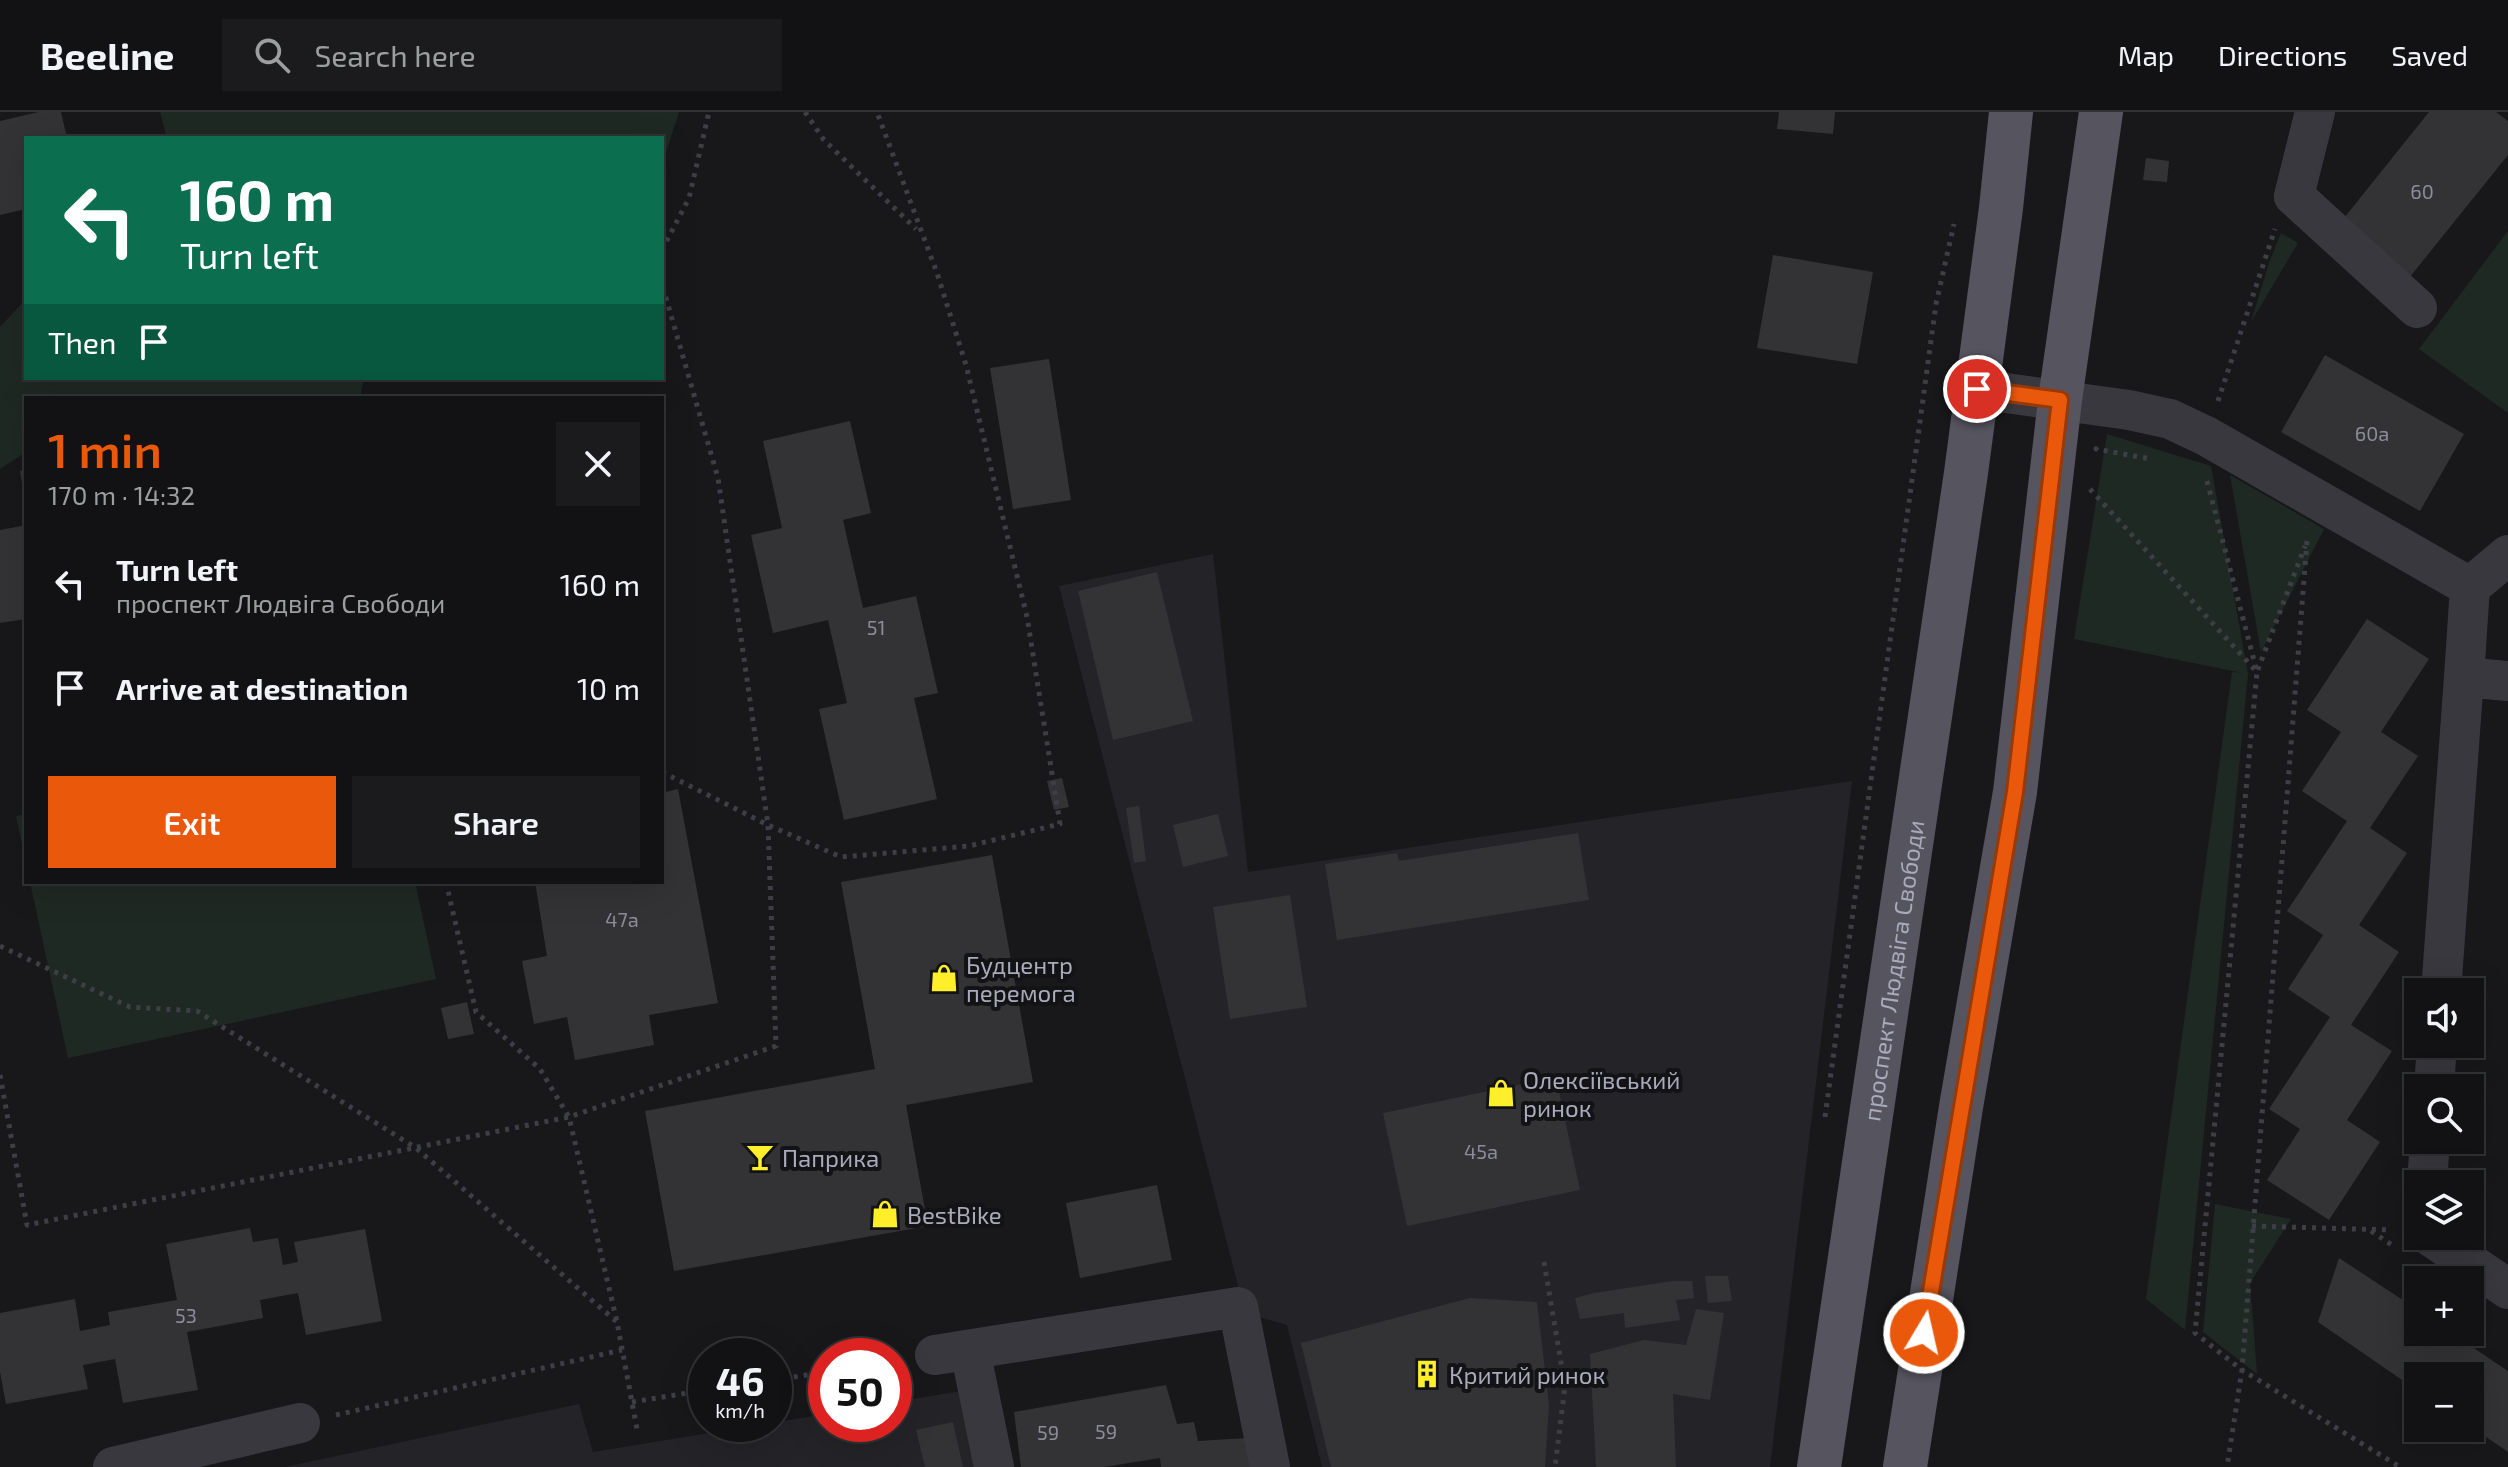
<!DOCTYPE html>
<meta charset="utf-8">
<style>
:root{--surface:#121214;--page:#1b1b1d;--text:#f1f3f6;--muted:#9c9ea0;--line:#313234;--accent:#ea580c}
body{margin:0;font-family:"Exo 2",sans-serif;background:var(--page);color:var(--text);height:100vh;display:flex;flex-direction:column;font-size:30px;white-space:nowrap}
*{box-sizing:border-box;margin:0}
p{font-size:26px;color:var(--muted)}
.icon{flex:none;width:44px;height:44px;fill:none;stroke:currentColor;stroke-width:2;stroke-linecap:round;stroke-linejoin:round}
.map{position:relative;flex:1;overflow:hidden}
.details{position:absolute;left:24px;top:284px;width:640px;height:488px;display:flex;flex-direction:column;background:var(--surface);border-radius:0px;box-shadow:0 8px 32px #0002,0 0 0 2px var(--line)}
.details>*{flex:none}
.hud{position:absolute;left:24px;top:24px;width:640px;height:244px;border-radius:0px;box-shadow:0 8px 32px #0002,0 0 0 2px var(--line);background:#0b6e4f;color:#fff;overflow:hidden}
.buttons{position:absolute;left:2404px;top:866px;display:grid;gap:16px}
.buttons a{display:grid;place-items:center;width:80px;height:80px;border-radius:0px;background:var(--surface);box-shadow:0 8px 32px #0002,0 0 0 2px var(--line);font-size:40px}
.speed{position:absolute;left:688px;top:1226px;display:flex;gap:16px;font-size:40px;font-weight:700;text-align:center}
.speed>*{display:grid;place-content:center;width:104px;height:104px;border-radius:50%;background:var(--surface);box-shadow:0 8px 32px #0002,0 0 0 2px var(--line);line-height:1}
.speed small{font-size:20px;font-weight:400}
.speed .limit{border:12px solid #d22;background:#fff;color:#111}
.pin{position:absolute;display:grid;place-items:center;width:68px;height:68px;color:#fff;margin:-34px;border:4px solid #fff;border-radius:50%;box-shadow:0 2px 8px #0007}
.me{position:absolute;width:88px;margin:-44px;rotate:9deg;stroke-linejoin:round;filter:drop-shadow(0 0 6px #0008)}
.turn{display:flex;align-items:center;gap:28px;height:168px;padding:0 24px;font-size:36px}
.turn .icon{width:104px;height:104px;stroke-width:2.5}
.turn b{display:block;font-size:56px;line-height:68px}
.then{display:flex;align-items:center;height:76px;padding:0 24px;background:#0003;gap:16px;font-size:30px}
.round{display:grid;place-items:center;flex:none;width:84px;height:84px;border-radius:0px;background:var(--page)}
.head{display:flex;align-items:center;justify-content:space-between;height:136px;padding:0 24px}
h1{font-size:48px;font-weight:600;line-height:60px;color:var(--accent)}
.primary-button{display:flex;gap:16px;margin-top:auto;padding:16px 24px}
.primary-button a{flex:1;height:92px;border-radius:0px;background:var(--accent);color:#fff;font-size:32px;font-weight:600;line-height:92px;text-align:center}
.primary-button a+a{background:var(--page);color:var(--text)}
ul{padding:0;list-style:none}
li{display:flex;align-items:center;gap:24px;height:104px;padding:0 24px}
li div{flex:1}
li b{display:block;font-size:30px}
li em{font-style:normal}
header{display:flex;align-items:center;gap:48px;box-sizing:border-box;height:112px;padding:0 40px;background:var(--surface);border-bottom:2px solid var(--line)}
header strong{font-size:38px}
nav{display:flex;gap:44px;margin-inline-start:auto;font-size:28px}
.search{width:560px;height:72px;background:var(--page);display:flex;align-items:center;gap:20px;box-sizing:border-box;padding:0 28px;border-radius:0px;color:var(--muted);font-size:30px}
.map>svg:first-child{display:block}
.built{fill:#242327}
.green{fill:#1f2923}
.building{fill:#333336}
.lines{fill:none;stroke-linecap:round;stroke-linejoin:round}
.path{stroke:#3e3e46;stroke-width:5;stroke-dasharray:4 6;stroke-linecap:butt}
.minor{stroke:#39383f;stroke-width:40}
.major{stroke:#55545f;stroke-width:44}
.route-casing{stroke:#983908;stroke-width:20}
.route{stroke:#ea580c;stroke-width:14}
.labels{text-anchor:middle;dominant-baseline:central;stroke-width:8;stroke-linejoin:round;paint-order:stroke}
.number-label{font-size:20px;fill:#8c8c9a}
.poi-label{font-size:24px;fill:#a9aabb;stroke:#131315;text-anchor:start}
.street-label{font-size:24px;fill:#a9aabb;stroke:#131315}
</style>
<header>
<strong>Beeline</strong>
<div class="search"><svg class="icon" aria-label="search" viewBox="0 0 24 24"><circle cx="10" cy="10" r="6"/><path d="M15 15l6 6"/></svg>Search here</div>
<nav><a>Map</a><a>Directions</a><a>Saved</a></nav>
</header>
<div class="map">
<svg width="2508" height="1355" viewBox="0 0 2508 1355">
<rect width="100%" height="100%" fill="#18181a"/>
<path class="built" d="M1213 442 1248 760 1852 669 1770 1355H1322L1287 1213 1245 1201 1059 474Z
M968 1278 986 1355H285L579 1292 593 1340 826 1302V1312H894V1290Z"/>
<path class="green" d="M160 0H679L662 52V26H167Z
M2508 119V301L2419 237Z
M2281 121 2298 131 2251 210 2269 151Z
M26 187V266H364L360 286H26V340L0 357V215Z
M2107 322 2211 354 2248 562 2185 1218 2146 1187 2232 560 2243 561 2074 527Z
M2230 363 2324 417 2261 540Z
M26 702V751L16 704Z
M30 770H415L436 867 68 946Z
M2215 1092 2291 1107 2250 1171 2257 1262 2203 1220Z"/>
<path class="building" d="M39 0H61L67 26H26V97L0 103V9Z
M1779 0H1835L1833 22 1777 17Z
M2429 0H2496L2508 9V43L2405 171 2336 116Z
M2146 46 2169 49 2167 70 2143 68Z
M1773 143 1873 160 1857 252 1757 236Z
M2325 243 2464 322 2420 399 2281 320Z
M1049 247 1071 388 1013 397 990 256Z
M850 309 871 401 843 408 863 496 916 484 938 581 914 586 937 687 844 708 819 597 847 591 828 508 773 521 751 423 782 416 763 329Z
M26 358V383H24L20 359Z
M26 413V507L0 511V418Z
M1157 460 1193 609 1113 628 1078 479Z
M2367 507 2429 547 2381 620 2418 644 2370 716 2407 741 2359 813 2399 840 2351 913 2392 939 2347 1008 2380 1030 2329 1108 2267 1068 2300 1017 2269 997 2330 905 2288 877 2323 823 2287 799 2347 709 2302 679 2341 620 2307 598Z
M1062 666 1069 695 1054 698 1047 669Z
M678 677 718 891 649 903 654 933 575 948 567 905 534 912 522 849 547 844 535 770H662V681Z
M1139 694 1146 749 1134 751 1126 696Z
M1218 702 1228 744 1183 755 1173 713Z
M1578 721 1589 788 1337 828 1325 752 1397 741 1399 749Z
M992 743 1033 970 906 993 928 1114 674 1159 645 999 875 957 841 770Z
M1290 783 1307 895 1230 907 1213 795Z
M467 890 474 922 448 927 441 896Z
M1556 965 1580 1078 1407 1114 1383 1001Z
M1157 1073 1172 1148 1080 1166 1066 1091Z
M250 1116 253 1130 278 1126 283 1153 298 1150 294 1130 365 1117 382 1209 306 1223 298 1181 260 1188 263 1206 187 1220 198 1278 123 1291 115 1247 83 1253 88 1277 6 1292 0 1260V1201L75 1187 80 1219 110 1213 108 1200 177 1188 166 1132Z
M2339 1146 2418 1198V1220H2450L2508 1259V1340L2470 1314V1264H2418V1279L2318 1210Z
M1705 1164H1728L1732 1189 1708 1191Z
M1673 1169H1692L1694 1186 1676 1188 1680 1208 1625 1216 1624 1201 1580 1207 1575 1186 1594 1181Z
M1470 1186 1537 1190 1549 1293 1545 1355H1331L1301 1231Z
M1696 1197 1724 1201 1710 1288 1673 1282 1676 1355H1596L1590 1242 1644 1228 1686 1233Z
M1166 1273 1177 1312 1194 1310 1198 1329 1247 1326 1251 1355H1161L1160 1346 1104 1355H1021L1014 1300Z
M953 1310 963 1355H925L916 1318Z"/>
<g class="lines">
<path class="path" d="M805 0 824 28 916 117
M662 138 689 86 709 0
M2218 289 2275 117
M2097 335 2096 337 2151 347
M2207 369 2257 560 2195 1221 2242 1258 2227 1355
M2090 377 2257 560 2305 434
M2307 429 2242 1258 2400 1355
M662 660 768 713 841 745 969 734 1060 712 1027 505 966 253 937 161 877 0
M446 770 476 900 540 957 569 1005 617 1210 637 1317
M0 834 130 895 197 899 416 1036 617 1210
M0 963 27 1113 569 1005 776 934 768 713 718 366 662 172
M1825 1005 1936 192 1954 112
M2252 1114 2391 1118
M2371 1119 2392 1133
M1544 1150 1565 1274 1555 1355
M774 1268 826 1260
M632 1290 706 1278
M336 1303 622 1238"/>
<path class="minor" d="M2315 0 2294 84 2417 196
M1977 277 2129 298 2170 307 2206 324 2470 475
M2464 565 2470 475 2508 443
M2441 880 2464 565 2508 569
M2434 976 2437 932
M2427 1072 2430 1028
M2430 1124 2508 1177
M970 1238 994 1355
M935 1243 1238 1195 1270 1355
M113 1355 300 1311"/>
<g class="major">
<path id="s1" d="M1819 1355 1966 361 2001 96 2011 0"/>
<path d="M1905 1355 1961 995 2015 680 2060 288 2101 0"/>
</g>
</g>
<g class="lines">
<defs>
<path id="route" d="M1924 1221 2015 680 2060 288 1977 277"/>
</defs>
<use href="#route" class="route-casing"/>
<use href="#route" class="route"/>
</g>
<defs>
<symbol id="shop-bare" viewBox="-9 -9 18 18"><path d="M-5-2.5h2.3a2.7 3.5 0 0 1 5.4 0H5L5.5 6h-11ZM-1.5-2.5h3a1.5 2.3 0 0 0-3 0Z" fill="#ffef2b" stroke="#131315" stroke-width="2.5" paint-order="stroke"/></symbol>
<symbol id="bar-bare" viewBox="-9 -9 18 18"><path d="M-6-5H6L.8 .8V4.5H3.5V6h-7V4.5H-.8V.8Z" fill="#ffef2b" stroke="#131315" stroke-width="2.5" paint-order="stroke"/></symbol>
<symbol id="building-bare" viewBox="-9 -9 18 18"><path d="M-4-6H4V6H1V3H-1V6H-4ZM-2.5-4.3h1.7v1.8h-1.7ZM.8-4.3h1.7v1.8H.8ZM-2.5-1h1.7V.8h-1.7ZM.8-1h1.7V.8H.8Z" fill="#ffef2b" stroke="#131315" stroke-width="2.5" paint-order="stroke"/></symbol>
</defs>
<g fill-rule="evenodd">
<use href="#shop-bare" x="924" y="846" width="40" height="40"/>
<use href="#shop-bare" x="1481" y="961" width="40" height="40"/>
<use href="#bar-bare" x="740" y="1025" width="40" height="40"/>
<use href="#shop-bare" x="865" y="1082" width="40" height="40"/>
<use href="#building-bare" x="1407" y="1242" width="40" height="40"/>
</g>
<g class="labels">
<g class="number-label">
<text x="2422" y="79">60</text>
<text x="2372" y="321">60а</text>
<text x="876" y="515">51</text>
<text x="622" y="807">47а</text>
<text x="1481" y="1039">45а</text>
<text x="186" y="1203">53</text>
<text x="1106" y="1319">59</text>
<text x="1048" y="1320">59</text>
</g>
<g class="poi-label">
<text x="966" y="852">Будцентр<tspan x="966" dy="28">перемога</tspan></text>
<text x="1523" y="967">Олексіївський<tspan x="1523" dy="28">ринок</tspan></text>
<text x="782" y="1045">Паприка</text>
<text x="907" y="1102">BestBike</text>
<text x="1449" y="1262">Критий ринок</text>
</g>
<g class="street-label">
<text stroke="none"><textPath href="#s1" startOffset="502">проспект Людвіга Свободи</textPath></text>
</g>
</g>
</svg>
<div class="buttons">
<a><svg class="icon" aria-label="sound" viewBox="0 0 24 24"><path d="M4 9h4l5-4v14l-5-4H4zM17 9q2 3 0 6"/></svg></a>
<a><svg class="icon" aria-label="search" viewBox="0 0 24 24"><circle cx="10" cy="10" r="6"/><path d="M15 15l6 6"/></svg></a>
<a><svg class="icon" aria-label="layers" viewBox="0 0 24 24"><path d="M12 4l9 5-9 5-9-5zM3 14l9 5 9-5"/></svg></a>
<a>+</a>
<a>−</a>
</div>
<div class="speed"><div>46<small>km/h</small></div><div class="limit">50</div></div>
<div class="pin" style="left:1977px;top:277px;background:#d93025"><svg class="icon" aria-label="arrive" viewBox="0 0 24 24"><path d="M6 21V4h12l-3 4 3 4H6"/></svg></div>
<svg class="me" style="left:1924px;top:1221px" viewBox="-20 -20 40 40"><circle r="17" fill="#ea580c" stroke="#fff" stroke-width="3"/><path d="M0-11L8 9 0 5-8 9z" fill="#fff"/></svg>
<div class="hud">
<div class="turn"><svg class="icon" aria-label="left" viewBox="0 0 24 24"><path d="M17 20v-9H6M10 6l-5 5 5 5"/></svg><div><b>160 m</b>Turn left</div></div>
<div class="then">Then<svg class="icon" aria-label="arrive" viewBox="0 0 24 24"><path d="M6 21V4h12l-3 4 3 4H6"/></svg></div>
</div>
<section class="details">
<div class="head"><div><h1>1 min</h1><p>170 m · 14:32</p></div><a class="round"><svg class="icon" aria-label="close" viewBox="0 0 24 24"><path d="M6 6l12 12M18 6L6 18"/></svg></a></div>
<ul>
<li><svg class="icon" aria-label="left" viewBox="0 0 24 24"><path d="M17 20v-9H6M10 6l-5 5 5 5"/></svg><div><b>Turn left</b><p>проспект Людвіга Свободи</p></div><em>160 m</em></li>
<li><svg class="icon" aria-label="arrive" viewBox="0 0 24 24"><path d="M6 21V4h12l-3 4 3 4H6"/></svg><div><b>Arrive at destination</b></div><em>10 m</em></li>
</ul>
<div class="primary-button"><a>Exit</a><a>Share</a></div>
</section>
</div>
